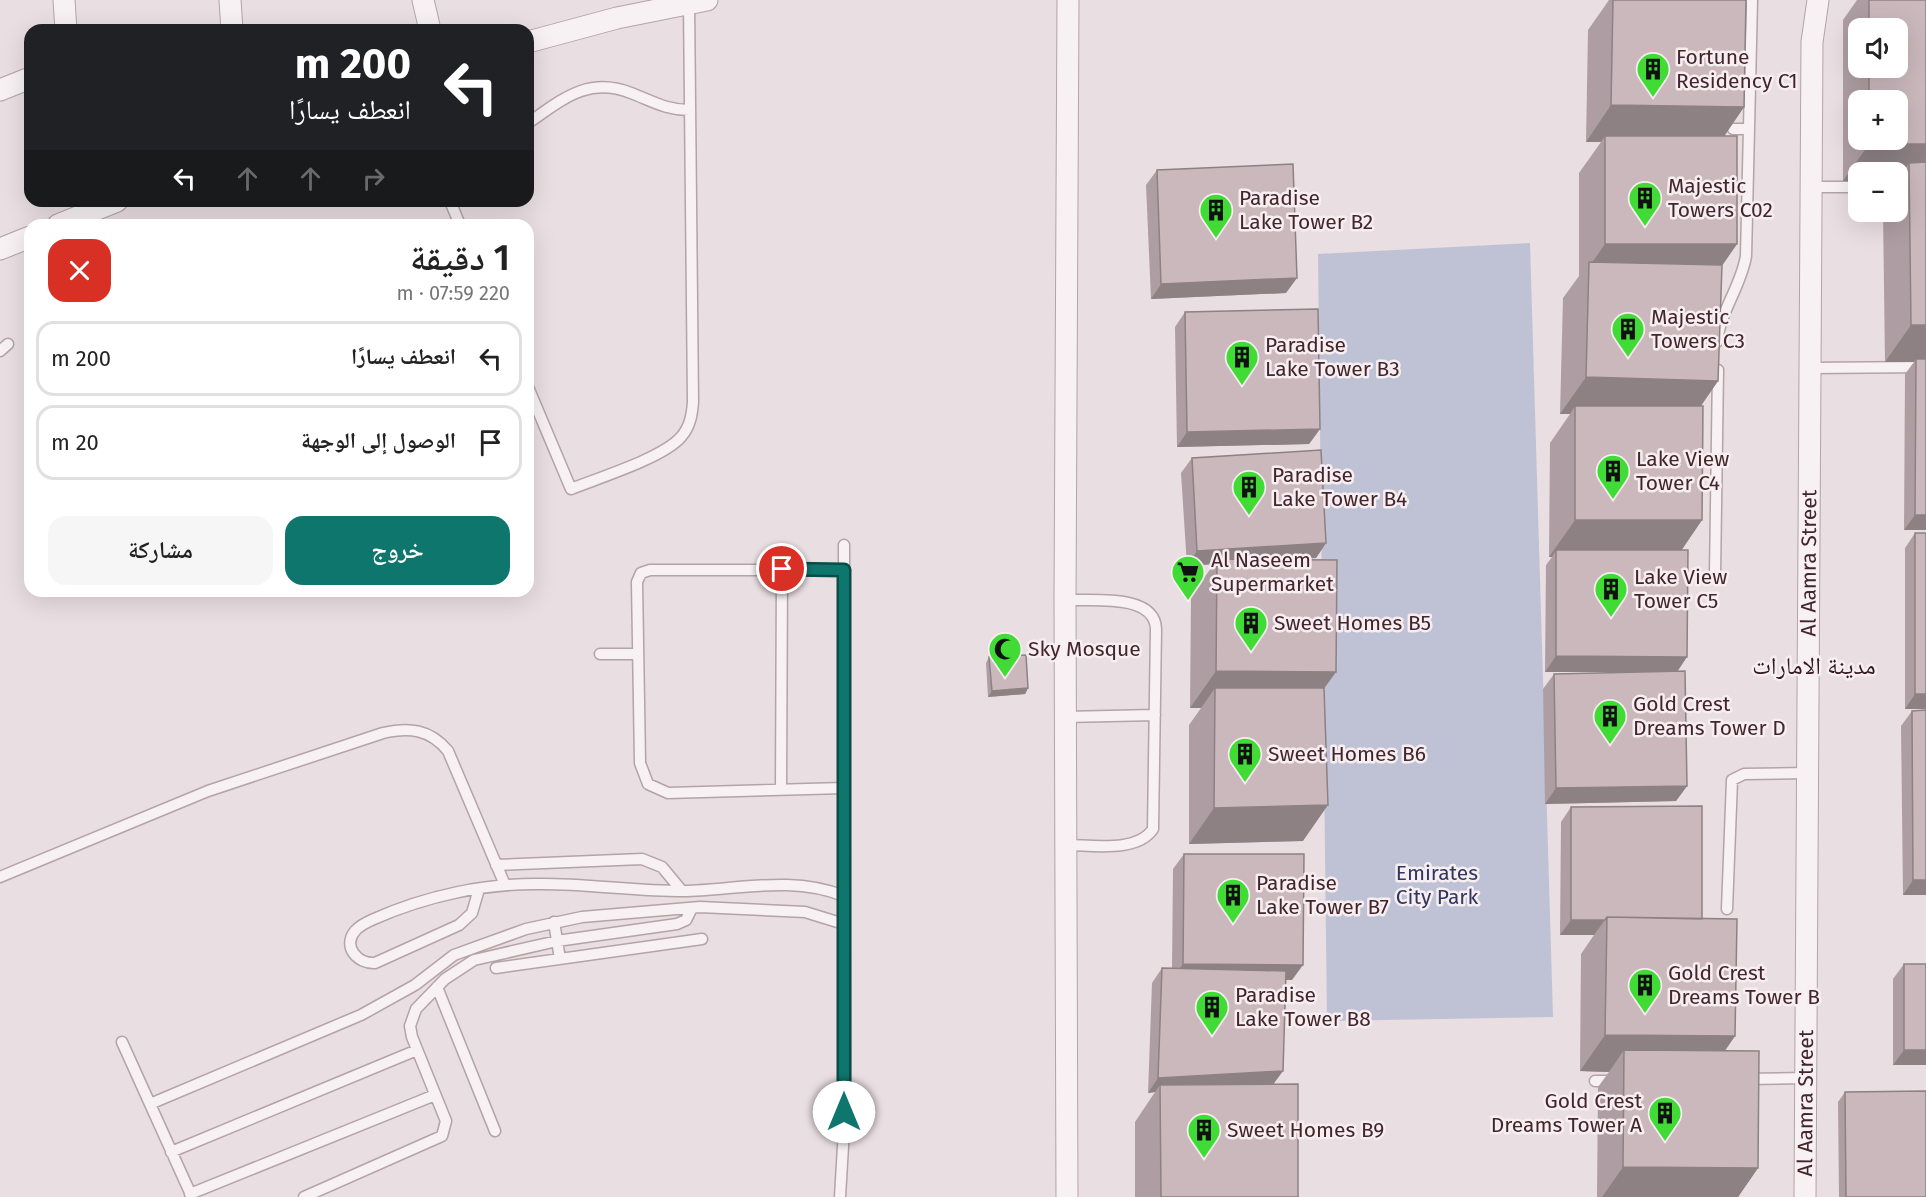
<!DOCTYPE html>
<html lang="ar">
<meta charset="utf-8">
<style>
:root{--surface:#fff;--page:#f6f6f6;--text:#222;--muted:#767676;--line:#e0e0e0;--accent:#0f766e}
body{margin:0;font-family:"Fira Sans","Noto Naskh Arabic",sans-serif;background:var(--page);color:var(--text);direction:rtl;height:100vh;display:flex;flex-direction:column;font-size:22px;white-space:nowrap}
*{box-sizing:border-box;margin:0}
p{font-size:20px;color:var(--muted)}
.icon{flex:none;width:33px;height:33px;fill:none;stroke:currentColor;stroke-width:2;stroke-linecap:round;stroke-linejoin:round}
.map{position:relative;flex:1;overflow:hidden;direction:ltr}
.details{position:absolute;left:24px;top:219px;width:510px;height:378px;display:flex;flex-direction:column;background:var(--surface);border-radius:18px;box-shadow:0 6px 24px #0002;direction:rtl}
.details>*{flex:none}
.guide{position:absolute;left:24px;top:24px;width:510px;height:183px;border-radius:18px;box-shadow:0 6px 24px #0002;direction:rtl;background:#202124;color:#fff;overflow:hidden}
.buttons{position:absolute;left:1848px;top:18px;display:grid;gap:12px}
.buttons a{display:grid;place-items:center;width:60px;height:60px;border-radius:12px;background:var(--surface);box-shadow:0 6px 24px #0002;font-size:30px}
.pin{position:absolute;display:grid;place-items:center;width:51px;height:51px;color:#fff;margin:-26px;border:3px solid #fff;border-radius:50%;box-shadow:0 2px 6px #0007}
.me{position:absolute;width:66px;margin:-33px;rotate:0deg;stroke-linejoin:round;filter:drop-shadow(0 0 4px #0008)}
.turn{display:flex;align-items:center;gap:21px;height:126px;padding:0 24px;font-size:27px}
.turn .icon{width:78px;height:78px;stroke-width:2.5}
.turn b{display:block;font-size:42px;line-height:51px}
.lanes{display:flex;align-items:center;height:57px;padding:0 24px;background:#0003;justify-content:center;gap:30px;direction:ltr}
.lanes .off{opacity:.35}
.round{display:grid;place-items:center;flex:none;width:63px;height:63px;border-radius:18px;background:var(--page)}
.overview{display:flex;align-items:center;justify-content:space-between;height:102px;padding:0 24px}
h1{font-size:36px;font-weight:600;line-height:45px}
.button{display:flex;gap:12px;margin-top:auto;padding:12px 24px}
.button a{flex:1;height:69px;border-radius:18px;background:var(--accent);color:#fff;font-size:24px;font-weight:600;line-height:69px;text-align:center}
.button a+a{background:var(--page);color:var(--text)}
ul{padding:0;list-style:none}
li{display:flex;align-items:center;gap:18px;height:75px;margin:0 12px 9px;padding:0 12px;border:3px solid var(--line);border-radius:18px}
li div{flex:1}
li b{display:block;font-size:22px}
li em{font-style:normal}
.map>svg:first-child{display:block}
.green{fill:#bec2d4}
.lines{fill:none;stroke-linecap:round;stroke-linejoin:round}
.service-casing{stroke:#b4a3a7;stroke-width:13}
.minor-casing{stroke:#b4a3a7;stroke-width:23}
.service{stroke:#f7f1f3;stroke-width:10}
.minor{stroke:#f7f1f3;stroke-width:21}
.wall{fill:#ae9ea3;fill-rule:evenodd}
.shaded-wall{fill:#8d8184}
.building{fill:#cab8bd;stroke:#8d8184;stroke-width:1.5}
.route-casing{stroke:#0a4d48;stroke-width:15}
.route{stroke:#0f766e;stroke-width:10}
.labels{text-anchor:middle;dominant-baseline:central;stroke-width:5;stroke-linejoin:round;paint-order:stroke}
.poi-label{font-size:21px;fill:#42252d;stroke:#f7eef1;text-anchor:start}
.street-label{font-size:21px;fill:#42252d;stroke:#f7eef1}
.park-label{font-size:21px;fill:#31365f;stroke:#f7eef1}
.quarter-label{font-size:24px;fill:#32181f;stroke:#f7eef1}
</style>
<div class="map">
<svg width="1926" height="1197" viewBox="0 0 1926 1197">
<rect width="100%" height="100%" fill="#e9dee1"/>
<path class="green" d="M1530 243 1553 1017 1327 1021 1318 254Z"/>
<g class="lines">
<defs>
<path id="service" d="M528 123C562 100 587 76 631 93 652 101 666 110 689 110
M1733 129H1749
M1811 187H1858
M450 201 460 225
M1717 342C1720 311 1741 287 1746 256L1752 0
M0 351 8 344
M1810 368 1926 367
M528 387 571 489C598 478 663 458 681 437 690 427 692 415 693 402L689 3
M1715 574 1718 370
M1065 600C1091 601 1155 593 1156 629L1153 829C1137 853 1092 845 1066 845
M600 654H638
M1065 717 1155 715
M844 788 668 793 648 784 640 763 637 582 641 573 650 570H845
M781 789 782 569
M496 865 642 859 662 867 682 891
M0 877 208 791 383 733C409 727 430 729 448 751L505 885
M479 889 472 913 459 925 375 963C358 964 342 947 355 931 360 925 367 922 374 919 426 896 485 883 542 884 589 884 635 891 683 891 737 890 792 875 844 896
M1727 909 1732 780 1744 774 1807 773
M554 922 560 959
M496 968 702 939
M437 987 495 1131
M122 1042 192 1197
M1746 1079 1805 1078
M1595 1081H1616
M150 1104 361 1015 415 985 454 955 526 929 582 917 700 907 805 912 844 924
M171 1152 417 1050
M190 1194 435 1095
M304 1197 442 1136 446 1121 412 1037 410 1026 416 1009 445 979 474 960 557 941 677 924 686 920 692 908
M840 1197 845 1112 844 545"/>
<g id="minor">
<path d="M64 0 66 30"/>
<path d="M230 0 232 30"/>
<path d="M423 0 430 30"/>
<path d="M528 42 617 18 707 0"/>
<path d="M0 90 30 78"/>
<path d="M58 225 117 201"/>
<path d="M0 249 30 237"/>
<path d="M1067 1197 1065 600 1068 0"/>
<path id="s1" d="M1805 1197 1812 42 1818 0"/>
</g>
</defs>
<use href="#service" class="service-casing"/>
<use href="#minor" class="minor-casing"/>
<use href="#service" class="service"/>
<use href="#minor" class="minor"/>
</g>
<path class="wall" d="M1609 0H1613L1744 107 1724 136 1737 244 1722 266 1718 381 1701 406 1702 520 1681 550 1677 672 1687 786 1676 801 1545 804 1543 689 1554 674 1668 672H1545L1546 565 1552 557H1549L1550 443 1570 414H1560L1563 298 1579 276V173L1601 142H1586L1588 30Z
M1857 0H1926V530H1904L1905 374 1914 362H1885L1883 212H1898V172H1858V181H1843V20ZM1858 28H1898V68H1858ZM1858 100H1898V140H1858Z
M1157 170 1286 293 1151 299 1146 185Z
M1185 312 1320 429 1309 444 1177 447 1175 327Z
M1192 458 1326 543 1316 558 1283 560 1336 672 1324 688 1303 841 1189 844V725L1201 708H1190L1191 596 1214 564 1187 566 1181 473Z
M1915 533H1926V709H1905V548Z
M989 657 1028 688 1025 694 988 697 986 663Z
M1912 711 1926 895H1903L1901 726Z
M1571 807 1702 919 1735 1036 1725 1051 1758 1168 1738 1197H1597L1598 1087 1609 1072 1580 1071 1581 954 1594 935H1560L1561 822Z
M1184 854 1292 980H1285L1274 1084 1298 1197H1135V1122L1155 1092 1148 1093 1152 983 1162 968H1172L1173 869Z
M1904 964 1926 1065H1893V979Z
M1845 1092 1926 1197H1839L1838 1102Z"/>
<path class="shaded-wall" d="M1611 105 1744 107 1719 144 1605 136 1601 142H1586Z
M1869 144H1926V180L1909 163 1898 179V172H1858V181H1843Z
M1605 244H1737L1711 281 1589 267Z
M1297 278 1286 293 1151 299 1161 284Z
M1911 325H1926V362L1916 359 1914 362H1885Z
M1586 377 1718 381 1693 417 1575 406 1570 414H1560Z
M1320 429 1309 444 1177 447 1187 432Z
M1915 515H1926V530H1904Z
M1575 520H1702L1677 557 1556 550 1552 557H1549Z
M1326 543 1316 558 1217 564V559L1214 564 1187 566 1197 551Z
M1556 656 1687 657 1677 672H1545Z
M1216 671 1336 672 1310 708 1215 688 1201 708H1190Z
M1028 688 1025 694 988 697 992 691Z
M1915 694H1926V709H1905Z
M1687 786 1676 801 1545 804 1556 788Z
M1328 805 1303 841 1189 844 1214 808Z
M1913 880H1926V895H1903Z
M1571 920H1605L1594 935H1560Z
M1183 964 1303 965 1292 980 1172 979Z
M1605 1035 1735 1036 1709 1073 1624 1050 1609 1072 1580 1071Z
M1904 1050H1926V1065H1893Z
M1283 1071 1272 1086 1160 1085 1155 1092 1148 1093 1158 1078Z
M1623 1167 1758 1168 1738 1197H1602Z"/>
<path class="building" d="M1613 0H1746L1744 107 1611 105Z
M1869 0H1926V144H1869V140H1898V100H1869V68H1898V28H1869Z
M1605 136H1737V244H1605Z
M1926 162V325H1911L1909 163Z
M1293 164 1297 278 1161 284 1157 170Z
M1589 262 1722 265 1718 381 1586 377Z
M1318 309 1320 429 1187 432 1185 312Z
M1916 359H1926V515H1915Z
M1575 406H1703L1702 520H1575Z
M1321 450 1326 543 1197 551 1192 458Z
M1915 533H1926V694H1915Z
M1556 550H1688L1687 657 1556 656Z
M1217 559 1337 560 1336 672 1216 671Z
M1026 655 1028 688 992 691 989 657Z
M1685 671 1687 786 1556 788 1554 674Z
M1215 688H1324L1328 805 1214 808Z
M1926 710V880H1913L1912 711Z
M1702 806V919L1607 917 1605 920H1571V807Z
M1184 854H1304L1303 965 1183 964Z
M1607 917 1737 919 1735 1036 1605 1035Z
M1904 964H1926V1050H1904Z
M1162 968 1286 971 1283 1071 1158 1078Z
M1624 1050 1759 1051 1758 1168 1623 1167Z
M1298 1084V1197H1161L1160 1085Z
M1926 1091V1197H1846L1845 1092Z"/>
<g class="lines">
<defs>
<path id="route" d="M782 569 844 570V1112"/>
</defs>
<use href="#route" class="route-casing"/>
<use href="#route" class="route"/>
</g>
<defs>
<symbol id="building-pin" viewBox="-11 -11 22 30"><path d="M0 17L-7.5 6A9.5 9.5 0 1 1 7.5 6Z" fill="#40dc35" stroke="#f7eef1"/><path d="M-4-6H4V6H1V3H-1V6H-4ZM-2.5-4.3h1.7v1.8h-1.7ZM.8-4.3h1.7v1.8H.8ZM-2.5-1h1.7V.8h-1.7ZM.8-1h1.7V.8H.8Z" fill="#111"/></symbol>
<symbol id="supermarket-pin" viewBox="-11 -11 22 30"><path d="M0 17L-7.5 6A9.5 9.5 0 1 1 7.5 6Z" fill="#40dc35" stroke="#f7eef1"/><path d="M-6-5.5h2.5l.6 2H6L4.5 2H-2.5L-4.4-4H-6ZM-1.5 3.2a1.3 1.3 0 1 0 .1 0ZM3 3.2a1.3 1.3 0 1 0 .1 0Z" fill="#111"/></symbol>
<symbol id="mosque-pin" viewBox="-11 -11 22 30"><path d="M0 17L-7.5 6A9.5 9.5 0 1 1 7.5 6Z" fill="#40dc35" stroke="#f7eef1"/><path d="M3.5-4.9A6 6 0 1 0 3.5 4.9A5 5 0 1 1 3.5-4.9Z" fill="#111"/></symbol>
</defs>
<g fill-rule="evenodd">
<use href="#building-pin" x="1634" y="50" width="38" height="52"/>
<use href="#building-pin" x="1626" y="179" width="38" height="52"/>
<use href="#building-pin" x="1197" y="191" width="38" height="52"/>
<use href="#building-pin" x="1609" y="310" width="38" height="52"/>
<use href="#building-pin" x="1223" y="338" width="38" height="52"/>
<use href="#building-pin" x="1594" y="452" width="38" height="52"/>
<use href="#building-pin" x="1230" y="468" width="38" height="52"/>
<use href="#supermarket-pin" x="1169" y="553" width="38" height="52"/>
<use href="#building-pin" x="1592" y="570" width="38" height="52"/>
<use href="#building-pin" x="1232" y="604" width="38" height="52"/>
<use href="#mosque-pin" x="986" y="630" width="38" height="52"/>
<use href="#building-pin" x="1591" y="697" width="38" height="52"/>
<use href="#building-pin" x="1226" y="735" width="38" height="52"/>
<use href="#building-pin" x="1214" y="876" width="38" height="52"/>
<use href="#building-pin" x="1626" y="966" width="38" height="52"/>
<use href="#building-pin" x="1193" y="988" width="38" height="52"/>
<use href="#building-pin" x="1646" y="1094" width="38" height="52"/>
<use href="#building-pin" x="1185" y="1111" width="38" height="52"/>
</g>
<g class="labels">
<g class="poi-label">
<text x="1676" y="57">Fortune<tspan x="1676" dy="24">Residency C1</tspan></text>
<text x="1668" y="186">Majestic<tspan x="1668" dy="24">Towers C02</tspan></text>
<text x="1239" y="198">Paradise<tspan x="1239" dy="24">Lake Tower B2</tspan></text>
<text x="1651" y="317">Majestic<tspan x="1651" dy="24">Towers C3</tspan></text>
<text x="1265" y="345">Paradise<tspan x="1265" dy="24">Lake Tower B3</tspan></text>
<text x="1636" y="459">Lake View<tspan x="1636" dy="24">Tower C4</tspan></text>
<text x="1272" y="475">Paradise<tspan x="1272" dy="24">Lake Tower B4</tspan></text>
<text x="1211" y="560">Al Naseem<tspan x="1211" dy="24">Supermarket</tspan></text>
<text x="1634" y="577">Lake View<tspan x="1634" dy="24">Tower C5</tspan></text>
<text x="1274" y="623">Sweet Homes B5</text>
<text x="1028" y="649">Sky Mosque</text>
<text x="1633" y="704">Gold Crest<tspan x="1633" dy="24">Dreams Tower D</tspan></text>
<text x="1268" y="754">Sweet Homes B6</text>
<text x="1256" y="883">Paradise<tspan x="1256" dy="24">Lake Tower B7</tspan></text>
<text x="1668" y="973">Gold Crest<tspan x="1668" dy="24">Dreams Tower B</tspan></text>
<text x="1235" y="995">Paradise<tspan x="1235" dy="24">Lake Tower B8</tspan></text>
<text x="1642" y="1101" text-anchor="end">Gold Crest<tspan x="1642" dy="24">Dreams Tower A</tspan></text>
<text x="1227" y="1130">Sweet Homes B9</text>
</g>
<g class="street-label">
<text stroke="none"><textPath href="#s1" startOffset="634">Al Aamra Street</textPath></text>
<text stroke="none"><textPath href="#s1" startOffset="94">Al Aamra Street</textPath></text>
</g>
<g class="park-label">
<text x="1437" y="873">Emirates<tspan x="1437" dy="24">City Park</tspan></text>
</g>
<g class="quarter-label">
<text x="1814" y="666">مدينة الامارات</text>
</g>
</g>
</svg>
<div class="buttons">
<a><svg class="icon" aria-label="sound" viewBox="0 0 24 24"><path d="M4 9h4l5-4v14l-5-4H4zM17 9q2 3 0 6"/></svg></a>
<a>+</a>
<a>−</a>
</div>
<div class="pin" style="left:782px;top:569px;background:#d93025"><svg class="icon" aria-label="arrive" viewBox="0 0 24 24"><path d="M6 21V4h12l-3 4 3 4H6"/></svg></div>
<svg class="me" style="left:844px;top:1112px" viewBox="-20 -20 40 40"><circle r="19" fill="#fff"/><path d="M0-13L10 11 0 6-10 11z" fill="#0f766e"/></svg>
<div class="guide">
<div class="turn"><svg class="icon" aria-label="left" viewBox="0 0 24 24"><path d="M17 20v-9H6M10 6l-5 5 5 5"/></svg><div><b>200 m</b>انعطف يسارًا</div></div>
<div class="lanes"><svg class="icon" aria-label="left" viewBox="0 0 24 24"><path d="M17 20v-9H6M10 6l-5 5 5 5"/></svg><svg class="icon off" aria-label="ahead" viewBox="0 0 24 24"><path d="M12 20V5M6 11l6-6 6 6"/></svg><svg class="icon off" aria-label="ahead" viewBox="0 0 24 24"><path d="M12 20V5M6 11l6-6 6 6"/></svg><svg class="icon off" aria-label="right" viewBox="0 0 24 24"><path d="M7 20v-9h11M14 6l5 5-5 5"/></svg></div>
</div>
<section class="details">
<div class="overview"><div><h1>1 دقيقة</h1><p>220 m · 07:59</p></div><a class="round" style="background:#d93025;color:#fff"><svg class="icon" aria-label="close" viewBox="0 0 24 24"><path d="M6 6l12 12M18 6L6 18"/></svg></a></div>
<ul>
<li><svg class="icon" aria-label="left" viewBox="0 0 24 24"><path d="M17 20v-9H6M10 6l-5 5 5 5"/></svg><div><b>انعطف يسارًا</b></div><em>200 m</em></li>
<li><svg class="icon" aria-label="arrive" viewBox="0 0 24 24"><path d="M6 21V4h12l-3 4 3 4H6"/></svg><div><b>الوصول إلى الوجهة</b></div><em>20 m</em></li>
</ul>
<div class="button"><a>خروج</a><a>مشاركة</a></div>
</section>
</div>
